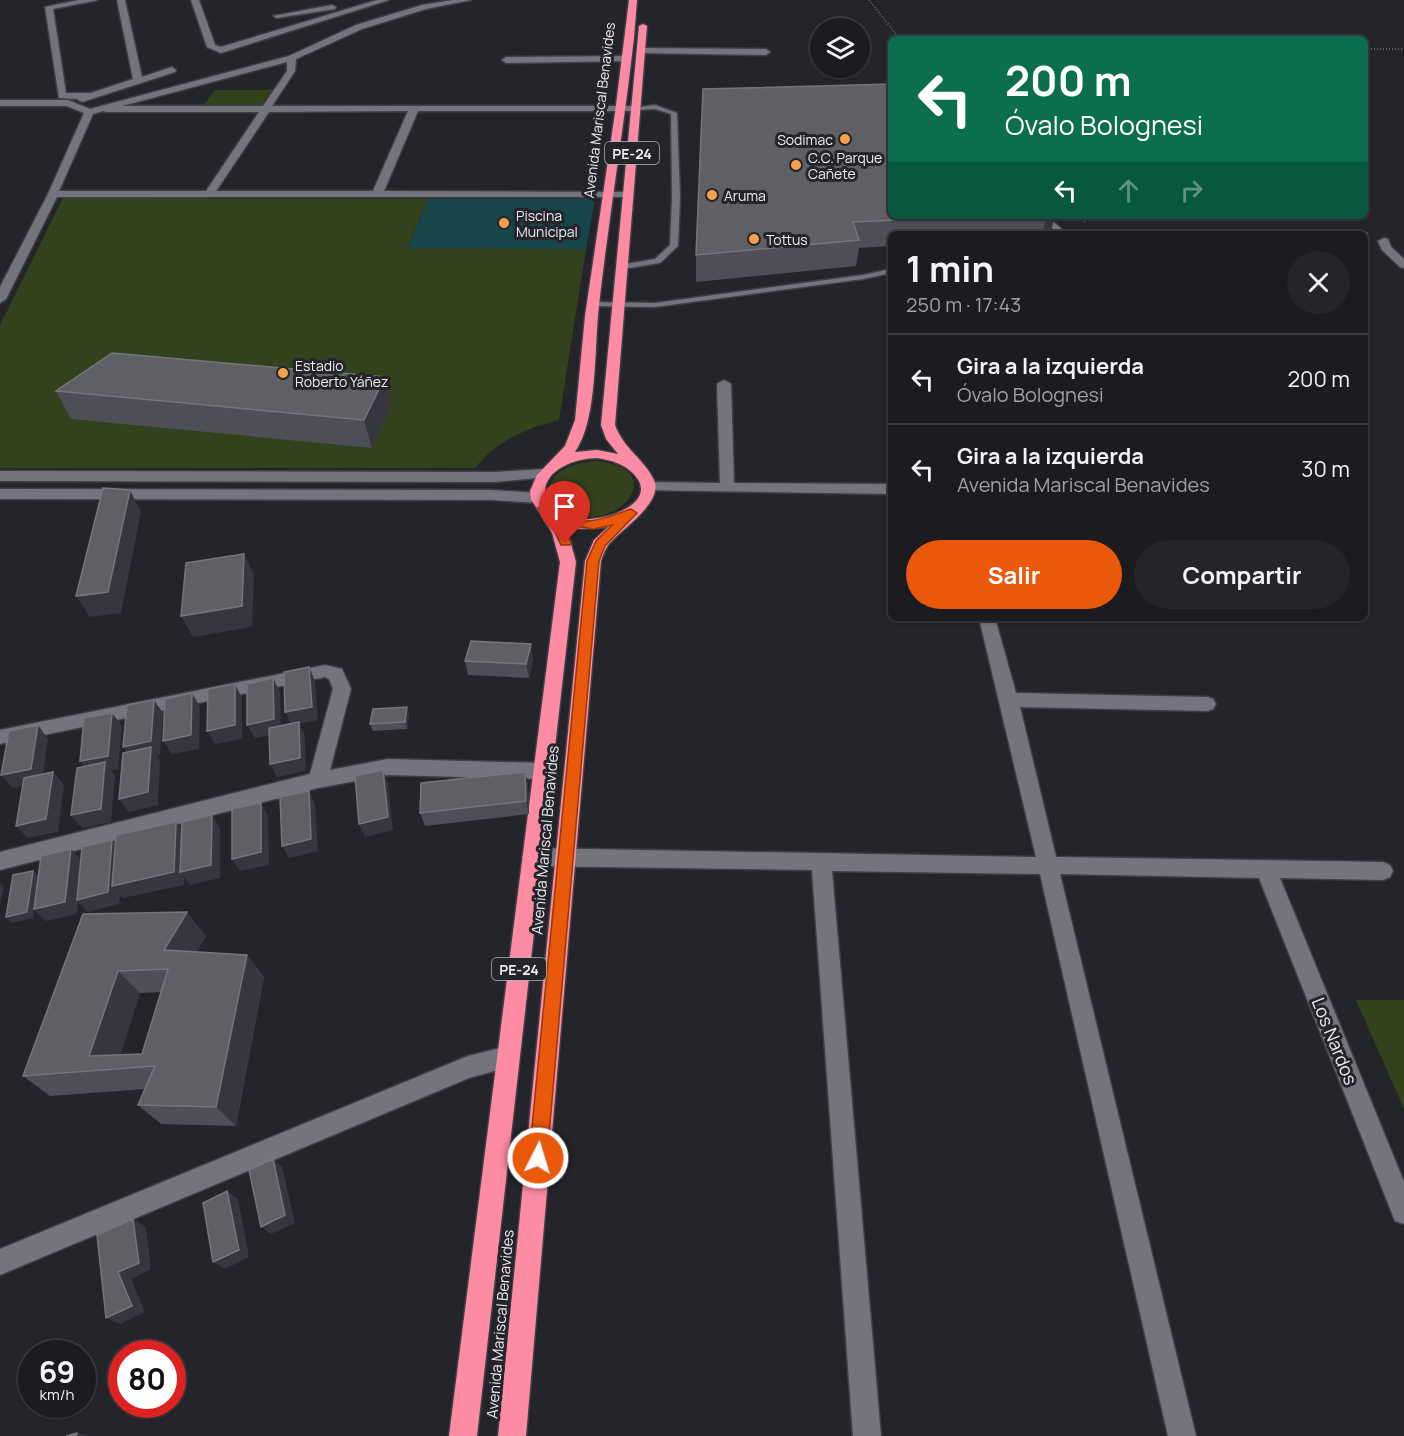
<!DOCTYPE html>
<html lang="es">
<meta charset="utf-8">
<style>
:root{--surface:#1b1b20;--page:#242429;--text:#f1f3f6;--muted:#a0a1a5;--line:#39393e;--accent:#ea580c}
body{margin:0;font-family:Manrope,sans-serif;background:var(--page);color:var(--text);height:100vh;display:flex;flex-direction:column;font-size:22px;white-space:nowrap}
*{box-sizing:border-box;margin:0}
p{font-size:20px;color:var(--muted)}
.icon{flex:none;width:33px;height:33px;fill:none;stroke:currentColor;stroke-width:2;stroke-linecap:round;stroke-linejoin:round}
.map{position:relative;flex:1;overflow:hidden}
.details{position:absolute;left:888px;top:231px;width:480px;height:390px;display:flex;flex-direction:column;background:var(--surface);border-radius:9px;box-shadow:0 2px 4px #0004,0 0 0 2px var(--line)}
.details>*{flex:none}
.guide{position:absolute;left:888px;top:36px;width:480px;height:183px;border-radius:9px;box-shadow:0 2px 4px #0004,0 0 0 2px var(--line);background:#0b6e4f;color:#fff;overflow:hidden}
.fabs{position:absolute;left:810px;top:18px;display:grid;gap:12px}
.fabs a{display:grid;place-items:center;width:60px;height:60px;border-radius:50%;background:var(--surface);box-shadow:0 2px 4px #0004,0 0 0 2px var(--line);font-size:30px}
.speed{position:absolute;left:18px;top:1340px;display:flex;gap:12px;font-size:30px;font-weight:700;text-align:center}
.speed>*{display:grid;place-content:center;width:78px;height:78px;border-radius:50%;background:var(--surface);box-shadow:0 2px 4px #0004,0 0 0 2px var(--line);line-height:1}
.speed small{font-size:15px;font-weight:400}
.speed .limit{border:9px solid #d22;background:#fff;color:#111}
.pin{position:absolute;display:grid;place-items:center;width:51px;height:51px;color:#fff;margin:-62px -26px;border-radius:50% 50% 50% 0;rotate:-45deg;box-shadow:0 0 6px #0007}
.pin .icon{rotate:45deg}
.me{position:absolute;width:66px;margin:-33px;rotate:5deg;stroke-linejoin:round;filter:drop-shadow(0 0 4px #0008)}
.turn{display:flex;align-items:center;gap:21px;height:126px;padding:0 18px;font-size:27px}
.turn .icon{width:78px;height:78px;stroke-width:2.5}
.turn b{display:block;font-size:42px;line-height:51px}
.lanes{display:flex;align-items:center;height:57px;padding:0 18px;background:#0003;justify-content:center;gap:30px;direction:ltr}
.lanes .off{opacity:.35}
.round{display:grid;place-items:center;flex:none;width:63px;height:63px;border-radius:32px;background:var(--page)}
.head{display:flex;align-items:center;justify-content:space-between;height:102px;padding:0 18px}
h1{font-size:36px;font-weight:700;line-height:45px}
.action{display:flex;gap:12px;margin-top:auto;padding:12px 18px}
.action a{flex:1;height:69px;border-radius:36px;background:var(--accent);color:#fff;font-size:24px;font-weight:700;line-height:69px;text-align:center}
.action a+a{background:var(--page);color:var(--text)}
ul{padding:0;list-style:none}
li{display:flex;align-items:center;gap:18px;height:90px;padding:0 18px;border-top:2px solid var(--line)}
li div{flex:1}
li b{display:block;font-size:22px}
li em{font-style:normal}
.map>svg:first-child{display:block}
.green{fill:#34411d}
.water{fill:#16464a}
.lines{fill:none;stroke-linecap:round;stroke-linejoin:round}
.lane-casing{stroke:#3e3f44;stroke-width:3}
.street-casing{stroke:#3e3f44;stroke-width:3}
.secondary-casing{stroke:#3e3f44;stroke-width:3}
.highway-casing{stroke:#3e3f44;stroke-width:3}
.path{stroke:#626268;stroke-width:2;stroke-dasharray:1 2;stroke-linecap:butt}
.lane{fill:#74757c;fill-rule:evenodd}
.street{fill:#74757c;fill-rule:evenodd}
.secondary{fill:#74757c;fill-rule:evenodd}
.highway{fill:#fe8ba4;fill-rule:evenodd}
.wall{fill:#4e4f56;fill-rule:evenodd}
.shaded-wall{fill:#36373e}
.building{fill:#5f6066;stroke:#75767c;stroke-width:1.5;fill-rule:evenodd}
.route{fill:#ea580c;stroke:#983908;stroke-width:1.5}
.poi-dot{fill:#f9a04c;stroke:#24242b;stroke-width:2}
.labels{text-anchor:middle;dominant-baseline:central;stroke-width:6;stroke-linejoin:round;paint-order:stroke}
.far-street-label{font-size:14px;fill:#ededf1;stroke:#24242b}
.far-poi-label{font-size:14px;fill:#ededf1;stroke:#24242b;text-anchor:start}
.shield{fill:#24242b;stroke:#b1b1b6;stroke-width:1.5}
.shield-label{font-size:14px;font-weight:bold;fill:#ededf1}
.street-label{font-size:15px;fill:#ededf1;stroke:#24242b}
.near-street-label{font-size:18px;fill:#ededf1;stroke:#24242b}
</style>
<div class="map">
<svg width="1404" height="1436" viewBox="0 0 1404 1436">
<rect width="100%" height="100%" fill="#24242b"/>
<path class="green" d="M215 90H277L267 106H203Z
M63 198 428 199 408 247 586 249 559 420C525 429 498 440 475 468H0V325Z
M595 461C676 468 614 539 563 510 556 506 551 500 550 492 548 469 578 463 595 461Z
M1356 1000H1404V1109Z"/>
<path class="water" d="M428 199H595L586 249 408 248Z"/>
<g class="lines">
<defs>
<path id="lane" d="M655 105 677 113 680 197 678 246 660 263 623 269 619 267 620 265 655 259 670 245 672 197 671 114 655 109 636 110 633 108Z
M1039 216H1047L1067 234H1059Z
M891 269V273L863 279 655 307 593 306 589 304 593 302 655 303 863 275Z"/>
<path id="street" d="M79 0H98L53 9 66 93H91L133 79 117 0H125L142 77 172 67 176 70 175 72 82 102 77 99 59 98 45 7Z
M191 0H199L215 45 221 47 377 0H389L221 53 207 47Z
M453 0H471L426 9 362 29 296 59 295 71 272 106H639V110L636 111H418L384 191 628 192 633 195 632 197H57L6 299 0 303V287L48 194 84 113 67 106H0V100H68L90 109 289 56 356 25 422 5ZM287 62V71L263 106H122ZM103 111 106 112H259L206 191H59L93 114ZM408 111 373 191H216L269 112Z
M332 5 336 7 335 9 277 18 273 16Z
M641 48 766 49 770 52 766 55 638 53V49Z
M631 56 632 58 628 61 506 63 502 60 506 57Z
M1384 238 1388 239 1391 247 1404 259V268L1400 267 1382 250 1378 241Z
M724 380 731 384 734 483 891 484V494L643 490 641 487 648 482 720 483 717 384Z
M979 618H995L1016 693 1207 697 1213 699 1216 704 1213 709 1207 711 1020 707 1056 857 1383 862 1390 865 1393 871 1390 877 1383 880 1280 878 1404 1182V1224L1395 1221 1259 878 1060 874 1196 1436H1168L1040 874 832 871 881 1436H853L812 870 532 866 525 863 522 857 525 851 532 848 1036 857Z
M325 665 342 669 351 689 330 770 388 759 542 763 549 766 551 771 549 776 542 779 388 775 318 788 0 870V852L310 774 333 689 329 679 325 677 0 744V730Z
M508 1046 516 1049 519 1057 516 1065 469 1078 0 1275V1249L468 1056Z"/>
<path id="secondary" d="M544 469 551 474 549 477 495 482 0 481V471L495 472Z
M0 489 492 490 538 493 545 498 538 503 492 500 0 499Z"/>
<path id="highway" d="M629 0H637L634 38C624 127 609 216 599 305 594 347 598 419 575 452L597 450 618 454 606 439 601 425 639 26 643 24 647 26 615 425C623 448 644 459 654 480 664 502 622 529 609 544 605 549 603 555 601 561L526 1436H498L585 561 594 540 608 527 580 529 564 526 570 540 576 562 477 1436H449L560 562 552 533 531 499 530 491 537 475 565 446 575 420 585 316 615 113ZM597 458C612 460 628 465 637 478 664 515 546 541 545 493 544 469 577 458 597 458Z"/>
</defs>
<use href="#lane" class="lane-casing"/>
<use href="#street" class="street-casing"/>
<use href="#secondary" class="secondary-casing"/>
<use href="#highway" class="highway-casing"/>
<path class="path" d="M869 0 900 39
M1365 49H1404
M1077 216 1086 223
M1334 234 1369 233"/>
<use href="#lane" class="lane"/>
<use href="#street" class="street"/>
<use href="#secondary" class="secondary"/>
<use href="#highway" class="highway"/>
</g>
<path class="wall" d="M703 89 891 216H1055L1050 234H891V246L859 248 856 266 696 282V255Z
M56 391 392 405 372 448 71 419Z
M533 658 529 678 468 675 465 661Z
M409 714 407 729 373 731 370 724Z
M525 772 528 785 529 814 425 826 420 813Z
M83 914 206 936 196 952 247 955 264 977 236 1126 161 1124 138 1105 145 1089 50 1096 23 1076ZM161 992 142 1054 120 1055 140 993Z"/>
<path class="shaded-wall" d="M1047 216H1055L1050 234H1042Z
M385 377 392 405 372 448 364 420Z
M130 490 141 512 121 613 90 617 76 596Z
M244 554 254 575 252 627 193 637 181 616Z
M531 644 533 658 529 678 526 664Z
M309 667 315 681 318 720 299 724 305 736 306 771 277 777 270 764 292 726 285 712Z
M273 678 280 692 281 733 255 738 247 725Z
M235 684 242 698V739L215 744 207 731Z
M192 693 200 707 199 749 172 754 163 741Z
M154 700 163 713 160 755H157L160 760 158 805 129 812 119 799 133 761 123 747Z
M407 707 409 714 407 729 405 722Z
M112 713 122 726 118 769 111 770 115 776 111 822 82 828 71 815 90 775 80 761Z
M38 725 48 739 42 782 13 788 1 775Z
M383 770 388 784 393 830 365 837 359 824Z
M53 772 64 785 58 832 28 838 16 826Z
M525 772 528 785 529 814 526 801Z
M309 791 315 804 318 851 289 858 282 846Z
M261 803 268 816 269 865 240 871 232 859Z
M212 815 220 828V878L190 885 184 877V885L123 898 120 895 119 904 88 912 78 902 77 914 46 921 34 910 33 918 12 923 6 917 33 871 40 877 71 849 83 862 112 840 123 853 176 822 186 834Z
M0 883 4 886 0 906Z
M187 912 206 936 184 973 164 950Z
M247 955 264 977 236 1126 216 1107Z
M118 971 140 993 116 1069 89 1056Z
M273 1159 282 1167 295 1223 271 1234 261 1227Z
M227 1191 238 1199 249 1257 225 1269 213 1262Z
M133 1219 146 1227 151 1269 131 1279 145 1312 120 1324 106 1318 118 1272Z
M77 1433 89 1436H76Z"/>
<path class="building" d="M891 84V216H982L853 222 859 240 696 255 703 89Z
M112 353 385 377 364 420 56 391Z
M103 488 130 490 108 592 76 596Z
M244 554 242 606 181 616 186 563Z
M471 641 531 644 526 664 465 661Z
M309 667 312 707 285 712 284 672Z
M273 678 274 719 247 725V684Z
M235 684V725L207 731 208 689Z
M192 693 191 735 163 741 165 699Z
M154 700 151 741 123 747 127 705Z
M407 707 405 722 370 724 373 709Z
M112 713 108 756 80 761 84 718Z
M299 722 300 758 270 764 269 728Z
M38 725 31 769 1 775 9 731Z
M151 747 148 792 119 799 123 753Z
M105 762 101 809 71 815 77 768Z
M383 770 388 817 359 824 355 776Z
M53 772 46 819 16 826 24 778Z
M525 772 526 801 420 813 421 783Z
M309 791 311 839 282 846 280 797Z
M261 803V852L232 859V809Z
M212 815 211 865 180 872 182 822Z
M176 822 174 872 112 886 116 835Z
M112 840 108 892 77 900 82 847Z
M71 849 65 902 34 909 41 856Z
M33 871 27 912 6 917 13 875Z
M187 912 164 950 247 955 216 1107 138 1105 155 1066 23 1076 83 914ZM168 969 142 1054 89 1056 118 971Z
M273 1159 285 1215 261 1227 249 1170Z
M227 1191 239 1250 213 1262 203 1203Z
M133 1219 139 1263 118 1272 132 1306 106 1318 97 1235Z
M77 1433 76 1436H66Z"/>
<path class="route" d="M543 505C550 507 554 512 560 515 585 528 608 517 631 509L637 513 605 546 599 561 547 1158 545 1164 538 1167 532 1164 529 1158 587 561 596 541 612 525 594 529 562 524 571 543 570 545H561L553 528 538 508Z"/>
<g class="poi-dot">
<circle cx="845" cy="139" r="6"/>
<circle cx="796" cy="165" r="6"/>
<circle cx="712" cy="195" r="6"/>
<circle cx="504" cy="223" r="6"/>
<circle cx="754" cy="239" r="6"/>
<circle cx="283" cy="373" r="6"/>
</g>
<g class="labels">
<g class="far-street-label">
<text transform="translate(599 110) rotate(-83)">Avenida Mariscal Benavides</text>
</g>
<g class="far-poi-label">
<text x="833" y="139" text-anchor="end">Sodimac</text>
<text x="808" y="157">C.C. Parque<tspan x="808" dy="16">Cañete</tspan></text>
<text x="724" y="195">Aruma</text>
<text x="516" y="215">Piscina<tspan x="516" dy="16">Municipal</tspan></text>
<text x="766" y="239">Tottus</text>
<text x="295" y="365">Estadio<tspan x="295" dy="16">Roberto Yáñez</tspan></text>
</g>
<g class="shield">
<rect x="605" y="142" width="54" height="22" rx="4.5"/>
<rect x="492" y="958" width="54" height="22" rx="4.5"/>
</g>
<g class="shield-label">
<text x="632" y="153">PE-24</text>
<text x="519" y="969">PE-24</text>
</g>
<g class="street-label">
<text transform="translate(545 840) rotate(-85)">Avenida Mariscal Benavides</text>
<text transform="translate(500 1324) rotate(-85)">Avenida Mariscal Benavides</text>
</g>
<g class="near-street-label">
<text transform="translate(1335 1041) rotate(68)">Los Nardos</text>
</g>
</g>
</svg>
<div class="fabs">
<a><svg class="icon" aria-label="layers" viewBox="0 0 24 24"><path d="M12 4l9 5-9 5-9-5zM3 14l9 5 9-5"/></svg></a>
</div>
<div class="speed"><div>69<small>km/h</small></div><div class="limit">80</div></div>
<div class="pin" style="left:565px;top:543px;background:#d93025"><svg class="icon" aria-label="arrive" viewBox="0 0 24 24"><path d="M6 21V4h12l-3 4 3 4H6"/></svg></div>
<svg class="me" style="left:538px;top:1158px" viewBox="-20 -20 40 40"><circle r="17" fill="#ea580c" stroke="#fff" stroke-width="3"/><path d="M0-11L8 9 0 5-8 9z" fill="#fff"/></svg>
<div class="guide">
<div class="turn"><svg class="icon" aria-label="left" viewBox="0 0 24 24"><path d="M17 20v-9H6M10 6l-5 5 5 5"/></svg><div><b>200 m</b>Óvalo Bolognesi</div></div>
<div class="lanes"><svg class="icon" aria-label="left" viewBox="0 0 24 24"><path d="M17 20v-9H6M10 6l-5 5 5 5"/></svg><svg class="icon off" aria-label="ahead" viewBox="0 0 24 24"><path d="M12 20V5M6 11l6-6 6 6"/></svg><svg class="icon off" aria-label="right" viewBox="0 0 24 24"><path d="M7 20v-9h11M14 6l5 5-5 5"/></svg></div>
</div>
<section class="details">
<div class="head"><div><h1>1 min</h1><p>250 m · 17:43</p></div><a class="round"><svg class="icon" aria-label="close" viewBox="0 0 24 24"><path d="M6 6l12 12M18 6L6 18"/></svg></a></div>
<ul>
<li><svg class="icon" aria-label="left" viewBox="0 0 24 24"><path d="M17 20v-9H6M10 6l-5 5 5 5"/></svg><div><b>Gira a la izquierda</b><p>Óvalo Bolognesi</p></div><em>200 m</em></li>
<li><svg class="icon" aria-label="left" viewBox="0 0 24 24"><path d="M17 20v-9H6M10 6l-5 5 5 5"/></svg><div><b>Gira a la izquierda</b><p>Avenida Mariscal Benavides</p></div><em>30 m</em></li>
</ul>
<div class="action"><a>Salir</a><a>Compartir</a></div>
</section>
</div>
